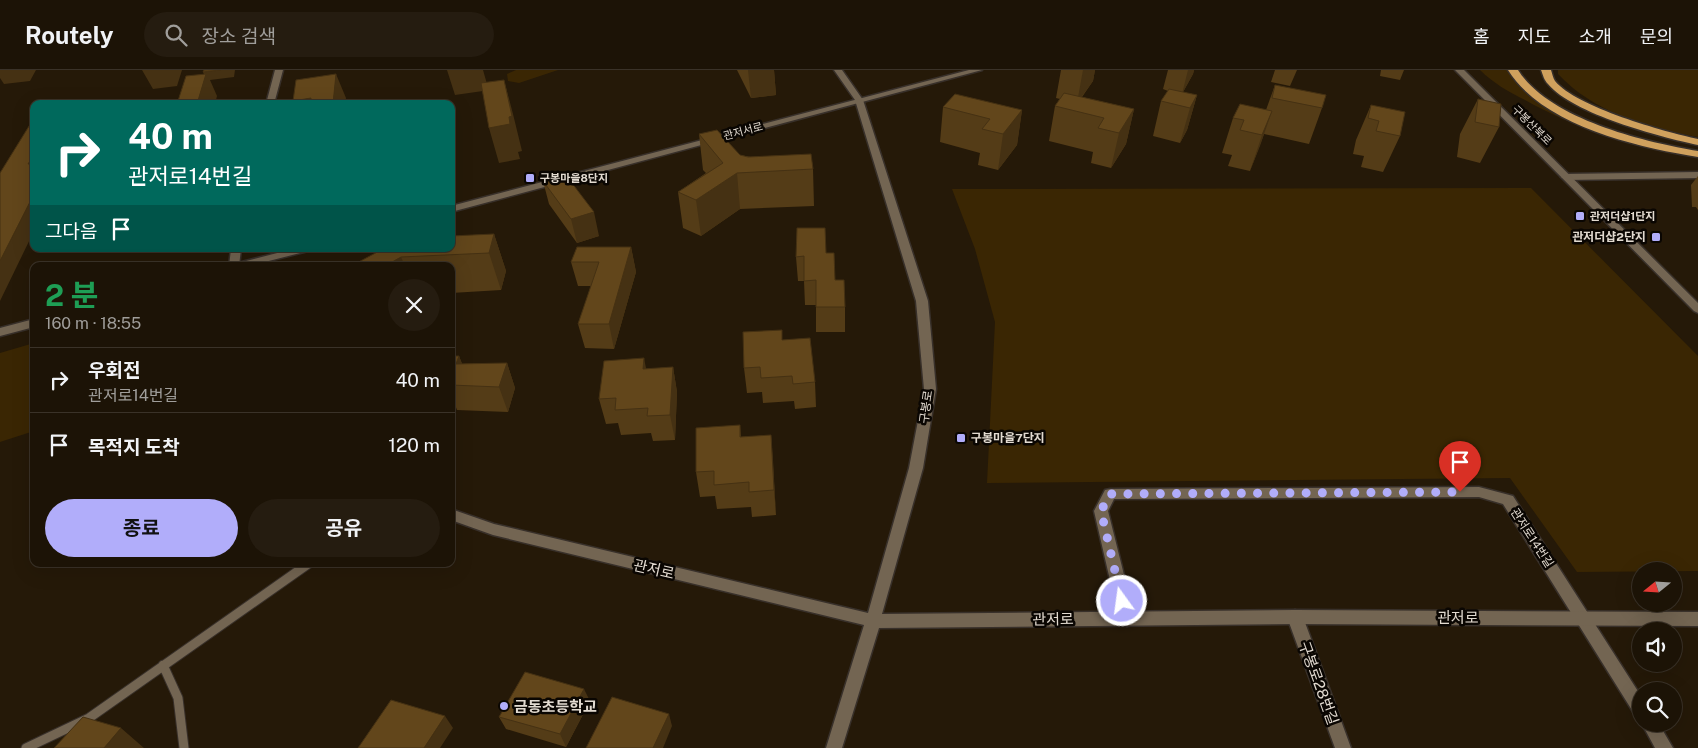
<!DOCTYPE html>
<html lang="ko">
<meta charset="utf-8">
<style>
:root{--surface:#1c1306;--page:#251c10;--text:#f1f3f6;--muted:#a09e9b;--line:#3a3228;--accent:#b1adfa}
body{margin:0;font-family:"Public Sans","Noto Sans KR",sans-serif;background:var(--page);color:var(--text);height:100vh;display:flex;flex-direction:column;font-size:19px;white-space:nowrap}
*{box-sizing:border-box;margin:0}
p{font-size:16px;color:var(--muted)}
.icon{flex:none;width:28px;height:28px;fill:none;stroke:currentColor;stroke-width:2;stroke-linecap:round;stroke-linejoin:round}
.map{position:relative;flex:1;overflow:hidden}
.panel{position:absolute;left:30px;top:192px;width:425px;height:305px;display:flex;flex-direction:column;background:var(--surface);border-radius:10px;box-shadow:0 5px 20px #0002,0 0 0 1px var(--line)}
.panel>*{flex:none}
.banner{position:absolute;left:30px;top:30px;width:425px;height:152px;border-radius:10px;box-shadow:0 5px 20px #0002,0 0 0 1px var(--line);background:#00695c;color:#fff;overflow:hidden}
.needle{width:32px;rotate:252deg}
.fabs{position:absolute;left:1632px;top:492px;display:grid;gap:10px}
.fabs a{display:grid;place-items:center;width:50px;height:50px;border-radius:50%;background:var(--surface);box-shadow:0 5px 20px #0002,0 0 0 1px var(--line);font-size:25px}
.pin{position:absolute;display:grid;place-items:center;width:42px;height:42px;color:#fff;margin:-51px -21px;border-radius:50% 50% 50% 0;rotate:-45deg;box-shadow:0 0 5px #0007}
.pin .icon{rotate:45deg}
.me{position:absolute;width:55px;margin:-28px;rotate:346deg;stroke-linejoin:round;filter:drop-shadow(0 0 4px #0008)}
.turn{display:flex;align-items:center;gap:18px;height:105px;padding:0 15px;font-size:22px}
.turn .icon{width:65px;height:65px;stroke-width:2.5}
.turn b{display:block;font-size:35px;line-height:42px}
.then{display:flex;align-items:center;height:48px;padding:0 15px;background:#0003;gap:10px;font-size:19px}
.round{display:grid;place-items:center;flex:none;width:52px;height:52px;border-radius:26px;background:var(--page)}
.overview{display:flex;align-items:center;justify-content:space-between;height:85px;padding:0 15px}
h1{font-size:30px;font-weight:700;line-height:38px;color:#1e9e55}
.action{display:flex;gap:10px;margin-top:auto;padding:10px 15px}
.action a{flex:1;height:58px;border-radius:30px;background:var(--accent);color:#111;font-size:20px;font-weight:700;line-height:58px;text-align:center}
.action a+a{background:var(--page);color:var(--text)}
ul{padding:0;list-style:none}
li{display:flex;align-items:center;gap:15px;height:65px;padding:0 15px;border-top:1px solid var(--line)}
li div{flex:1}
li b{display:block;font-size:19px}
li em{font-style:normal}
header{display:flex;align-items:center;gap:30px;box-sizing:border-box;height:70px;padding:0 25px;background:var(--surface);border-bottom:1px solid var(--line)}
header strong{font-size:24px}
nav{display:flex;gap:28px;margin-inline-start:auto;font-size:18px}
.search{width:350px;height:45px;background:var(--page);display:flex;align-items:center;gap:12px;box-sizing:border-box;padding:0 18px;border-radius:28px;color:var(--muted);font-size:19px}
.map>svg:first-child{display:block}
.green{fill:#3a2603}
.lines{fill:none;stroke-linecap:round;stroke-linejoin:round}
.lane-casing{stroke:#38302a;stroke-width:11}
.street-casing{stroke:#38302a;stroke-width:3}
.secondary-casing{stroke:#38302a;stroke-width:3}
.highway-casing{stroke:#38302a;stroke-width:3}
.lane{stroke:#736552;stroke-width:9}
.street{fill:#736552;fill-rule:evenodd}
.secondary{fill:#736552;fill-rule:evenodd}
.highway{fill:#d0a15d;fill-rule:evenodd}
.wall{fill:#543c17}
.shaded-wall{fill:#453113}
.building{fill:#62461b;stroke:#453113}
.route{stroke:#b1adfa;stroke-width:9;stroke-dasharray:0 16.2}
.poi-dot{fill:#b1adfa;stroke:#0a0602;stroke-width:2}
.labels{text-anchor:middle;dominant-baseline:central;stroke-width:5;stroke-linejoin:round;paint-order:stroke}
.far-street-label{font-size:11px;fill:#e2dad0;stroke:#0a0602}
.far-poi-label{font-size:11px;font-weight:bold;fill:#e2dad0;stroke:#0a0602;text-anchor:start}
.poi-label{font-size:12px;font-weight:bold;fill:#e2dad0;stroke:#0a0602;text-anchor:end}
.street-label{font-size:12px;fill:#e2dad0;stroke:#0a0602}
.near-street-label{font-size:15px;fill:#e2dad0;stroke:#0a0602}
.near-poi-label{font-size:15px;font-weight:bold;fill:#e2dad0;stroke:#0a0602;text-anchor:start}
</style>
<header>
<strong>Routely</strong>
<div class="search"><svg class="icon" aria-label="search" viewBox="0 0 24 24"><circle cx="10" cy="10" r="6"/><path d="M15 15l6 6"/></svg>장소 검색</div>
<nav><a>홈</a><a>지도</a><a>소개</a><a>문의</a></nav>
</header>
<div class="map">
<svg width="1698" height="678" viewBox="0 0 1698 678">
<rect width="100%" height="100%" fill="#251908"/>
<path class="green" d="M516 0H558L519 13 508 11 507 4Z
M1480 0H1507C1540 49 1621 69 1675 85 1622 72 1573 57 1525 30 1509 22 1493 13 1480 0Z
M1558 0H1698V67C1648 58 1593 42 1558 4Z
M1531 118 1698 286V501L1577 502 1510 408 987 413 995 252 975 179 952 119Z
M34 273V361L0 372V283Z"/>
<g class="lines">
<defs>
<path id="lane" d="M163 595 178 628 184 678
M26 678 89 648 308 494"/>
<path id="street" d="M969 0H982L451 142V136Z
M1698 102V108L1566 110 1561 107 1566 104Z
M293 179H309L308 181 249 196H233L234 194Z
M34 249V257L0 266V258Z
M1479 417 1513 426 1641 626V648L1635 645 1503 434 1479 427 1114 429 1108 441 1135 549 1132 554 1127 556 1122 554 1119 549 1094 441 1105 420 1110 419Z
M1295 540 1300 542 1303 547 1351 678H1335L1287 547 1290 542Z
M1642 654H1659L1673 678H1655Z"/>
<path id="secondary" d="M275 0H283L274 34H266Z
M834 0H842L863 30 928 231 936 319 923 398 882 544 1295 540 1698 542V556L1295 554 879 558 842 678H826L864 555 493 465 451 450V439L494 454 868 543 909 398 924 319 916 231 855 30Z
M1455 0H1464L1698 233V243L1694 241Z
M231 179H241L239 196H229Z"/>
<path id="highway" d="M1508 0H1518C1549 49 1644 72 1698 81V87C1637 77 1543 56 1508 0Z
M1541 0H1551C1552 3 1553 8 1555 11 1576 37 1665 62 1698 69V75C1660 67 1573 44 1548 14 1544 10 1543 5 1541 0Z"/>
</defs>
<use href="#lane" class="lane-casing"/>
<use href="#street" class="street-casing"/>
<use href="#secondary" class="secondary-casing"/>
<use href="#highway" class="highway-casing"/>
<use href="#lane" class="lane"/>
<use href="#street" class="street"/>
<use href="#secondary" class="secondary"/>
<use href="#highway" class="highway"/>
</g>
<path class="wall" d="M737 0H774L776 25 751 28Z
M1061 0H1095L1093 11 1082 27 1134 39 1126 74 1111 98 1091 93 1093 82 1049 71 1055 36 1060 29 1056 28Z
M1168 0H1194L1193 4 1183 22 1197 25 1187 60 1180 73 1153 66 1161 31 1168 21 1163 19Z
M1275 0H1297L1290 16 1271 12Z
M1381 0H1404L1400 10 1380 6Z
M1275 15 1322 38 1309 74 1264 64 1250 101 1228 96 1232 85 1222 83 1233 48 1266 40Z
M1478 29 1499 57 1480 93 1457 87 1460 64Z
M1371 35 1400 66 1383 102 1361 97 1364 86 1353 84 1356 70Z
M943 37 1022 40 1017 75 998 100 978 95 980 83 940 72Z
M699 64 740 85 813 99 814 136 740 139 701 166 683 158 678 122 706 103 703 100Z
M1698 106V140L1696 137H1692L1691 115Z
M543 111 599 166 577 173 549 134Z
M494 164 506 201 501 220 451 223V196H351Z
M631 177 636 202 614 279 585 278 578 254 591 216H578L571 192Z
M826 183 845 237V262H816V235H805L804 211H798L796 187Z
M782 270 815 312 816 337 795 339 794 331 763 333 762 322 747 323 744 298Z
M451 286H459L462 294 507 293 515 318 508 342 457 340 454 332H451Z
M673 297 677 322 675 370 653 371 651 363 621 365 618 353 606 354 599 329 646 299Z
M740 355 741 367 771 365 776 445 752 447 751 437 717 439 715 426 700 427 696 402Z
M590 631 566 677 506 659 499 647Z"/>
<path class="shaded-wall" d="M0 0H36L30 11 4 14 0 8Z
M142 0H182L177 16 153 19Z
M221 0H235L234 7 210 10 217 26 215 34H197L205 7 203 2Z
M447 0H483L487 14 483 21 455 25Z
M748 0H774L776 25 751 28Z
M1083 0H1095L1093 11 1077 33Z
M1188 0H1194L1193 4 1182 24Z
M336 4 346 28 345 34H333Z
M504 10 513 44 522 81 518 82 520 89 499 93 489 58 509 47Z
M1197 25 1187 60 1180 73 1190 38Z
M311 28 314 34H294L293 31Z
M1134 39 1126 74 1111 98 1119 63Z
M1022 40 1017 75 998 100 1003 64Z
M1272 41 1260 76 1250 101 1262 65Z
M34 85V102L28 94Z
M737 103 740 139 701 166 696 130Z
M34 124V161L0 231V191Z
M594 142 599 166 577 173 571 149Z
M494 164 506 201 501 220 489 183Z
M631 177 636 202 614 279 609 254Z
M401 187 405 196H385Z
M459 286 469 311 456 294Z
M644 288 649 313 643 299Z
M507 293 515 318 508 342 499 317Z
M673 297 677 322 675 370 670 345Z
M771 365 773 390 776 445 774 420Z
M584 619 590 631 566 677 560 664Z
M669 644 672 656 663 678H653Z
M445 646 453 658 440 678H424Z
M121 658 144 678H104Z"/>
<path class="building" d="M204 0H221L203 2Z
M206 4 197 34H177L186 6Z
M336 4 333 34H311V28L293 31 296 10Z
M504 10 512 46 509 47 510 54 489 58 481 13Z
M1275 15 1326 25 1322 38 1272 28Z
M1169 19 1197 25 1190 38 1161 31Z
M1064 23 1134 39 1119 63 1098 58 1104 48 1055 36Z
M955 24 1022 40 1003 64 982 59 990 49 943 37Z
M1478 29 1501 34 1499 57 1475 52Z
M64 32 63 34H47Z
M1240 34 1272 41 1262 65 1240 60 1244 50 1233 48Z
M1371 35 1405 42 1400 66 1376 61 1379 51 1368 48Z
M34 48V85L28 94H34V124L0 191V103Z
M717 60 740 85 748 87 811 84 813 99 737 103 696 130 678 122 723 93 699 64Z
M565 104 594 142 571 149 543 111Z
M797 158H825L826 183H834L835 210H844L845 237H816V210L804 211V186L796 187Z
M494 164 489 183 401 187 385 196H351L383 179H451V166Z
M577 177H631L609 254H578L599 192H571Z
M782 260V270L810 268 815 312 793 314 792 306 761 308 760 297 744 298 743 262Z
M451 286H459L456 294 507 293 499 317 451 315Z
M644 288 643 299 673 297 670 345 647 346 648 338 615 340 616 328 599 329 604 291Z
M740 355V367L771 365 774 420 749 422V412L714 415V401L696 402V358Z
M525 602 584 619 560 664 499 647Z
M612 627 669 644 653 678H586Z
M391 630 445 646 424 678H358Z
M83 647 121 658 104 678H54Z"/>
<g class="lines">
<path class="route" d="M1122 531 1101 441 1110 424 1460 422"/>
</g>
<g class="poi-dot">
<rect x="525" y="103" width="10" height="10" rx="2.5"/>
<rect x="1575" y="141" width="10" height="10" rx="2.5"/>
<rect x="1651" y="162" width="10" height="10" rx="2.5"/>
<rect x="956" y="363" width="10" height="10" rx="2.5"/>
<circle cx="504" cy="636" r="5"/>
</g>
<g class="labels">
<g class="far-street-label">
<text transform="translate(1532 55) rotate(45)">구봉산북로</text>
<text transform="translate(743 61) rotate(-15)">관저서로</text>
</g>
<g class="far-poi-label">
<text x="540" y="108">구봉마을8단지</text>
<text x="1590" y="146">관저더샵1단지</text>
</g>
<g class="poi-label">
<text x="1646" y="167">관저더샵2단지</text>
<text x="971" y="368" text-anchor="start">구봉마을7단지</text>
</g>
<g class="street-label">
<text transform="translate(926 337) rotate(-82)">구봉로</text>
<text transform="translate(1532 468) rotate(57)">관저로14번길</text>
</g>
<g class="near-street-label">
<text transform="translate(654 499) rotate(13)">관저로</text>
<text x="1458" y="547">관저로</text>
<text transform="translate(1053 549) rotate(-1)">관저로</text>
<text transform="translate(1319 613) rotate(70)">구봉로28번길</text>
</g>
<g class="near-poi-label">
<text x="514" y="636">금동초등학교</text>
</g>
</g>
</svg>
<div class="fabs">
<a><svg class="needle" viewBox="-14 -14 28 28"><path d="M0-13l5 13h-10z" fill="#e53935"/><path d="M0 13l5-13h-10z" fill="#a09e9b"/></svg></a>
<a><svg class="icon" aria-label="sound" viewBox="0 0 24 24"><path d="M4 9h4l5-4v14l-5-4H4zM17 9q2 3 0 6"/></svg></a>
<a><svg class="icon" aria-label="search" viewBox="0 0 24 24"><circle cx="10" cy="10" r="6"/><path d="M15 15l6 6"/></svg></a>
</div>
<div class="pin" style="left:1460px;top:422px;background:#d93025"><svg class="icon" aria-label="arrive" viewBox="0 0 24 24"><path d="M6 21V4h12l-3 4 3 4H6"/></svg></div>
<svg class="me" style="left:1122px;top:531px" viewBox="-20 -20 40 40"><circle r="17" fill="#b1adfa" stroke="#fff" stroke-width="3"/><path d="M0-11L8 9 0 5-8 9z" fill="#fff"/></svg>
<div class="banner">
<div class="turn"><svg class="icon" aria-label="right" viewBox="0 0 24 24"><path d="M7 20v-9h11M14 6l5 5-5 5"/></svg><div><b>40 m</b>관저로14번길</div></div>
<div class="then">그다음<svg class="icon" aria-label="arrive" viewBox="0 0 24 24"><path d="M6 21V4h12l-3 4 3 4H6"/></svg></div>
</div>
<section class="panel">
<div class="overview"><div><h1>2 분</h1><p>160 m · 18:55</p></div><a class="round"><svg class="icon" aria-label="close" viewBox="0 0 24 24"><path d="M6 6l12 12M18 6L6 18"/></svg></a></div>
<ul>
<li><svg class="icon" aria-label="right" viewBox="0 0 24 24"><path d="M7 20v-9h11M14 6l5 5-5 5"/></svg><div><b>우회전</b><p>관저로14번길</p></div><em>40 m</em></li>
<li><svg class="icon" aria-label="arrive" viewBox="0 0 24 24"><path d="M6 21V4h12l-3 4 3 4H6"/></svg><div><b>목적지 도착</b></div><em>120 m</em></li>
</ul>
<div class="action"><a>종료</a><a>공유</a></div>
</section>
</div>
